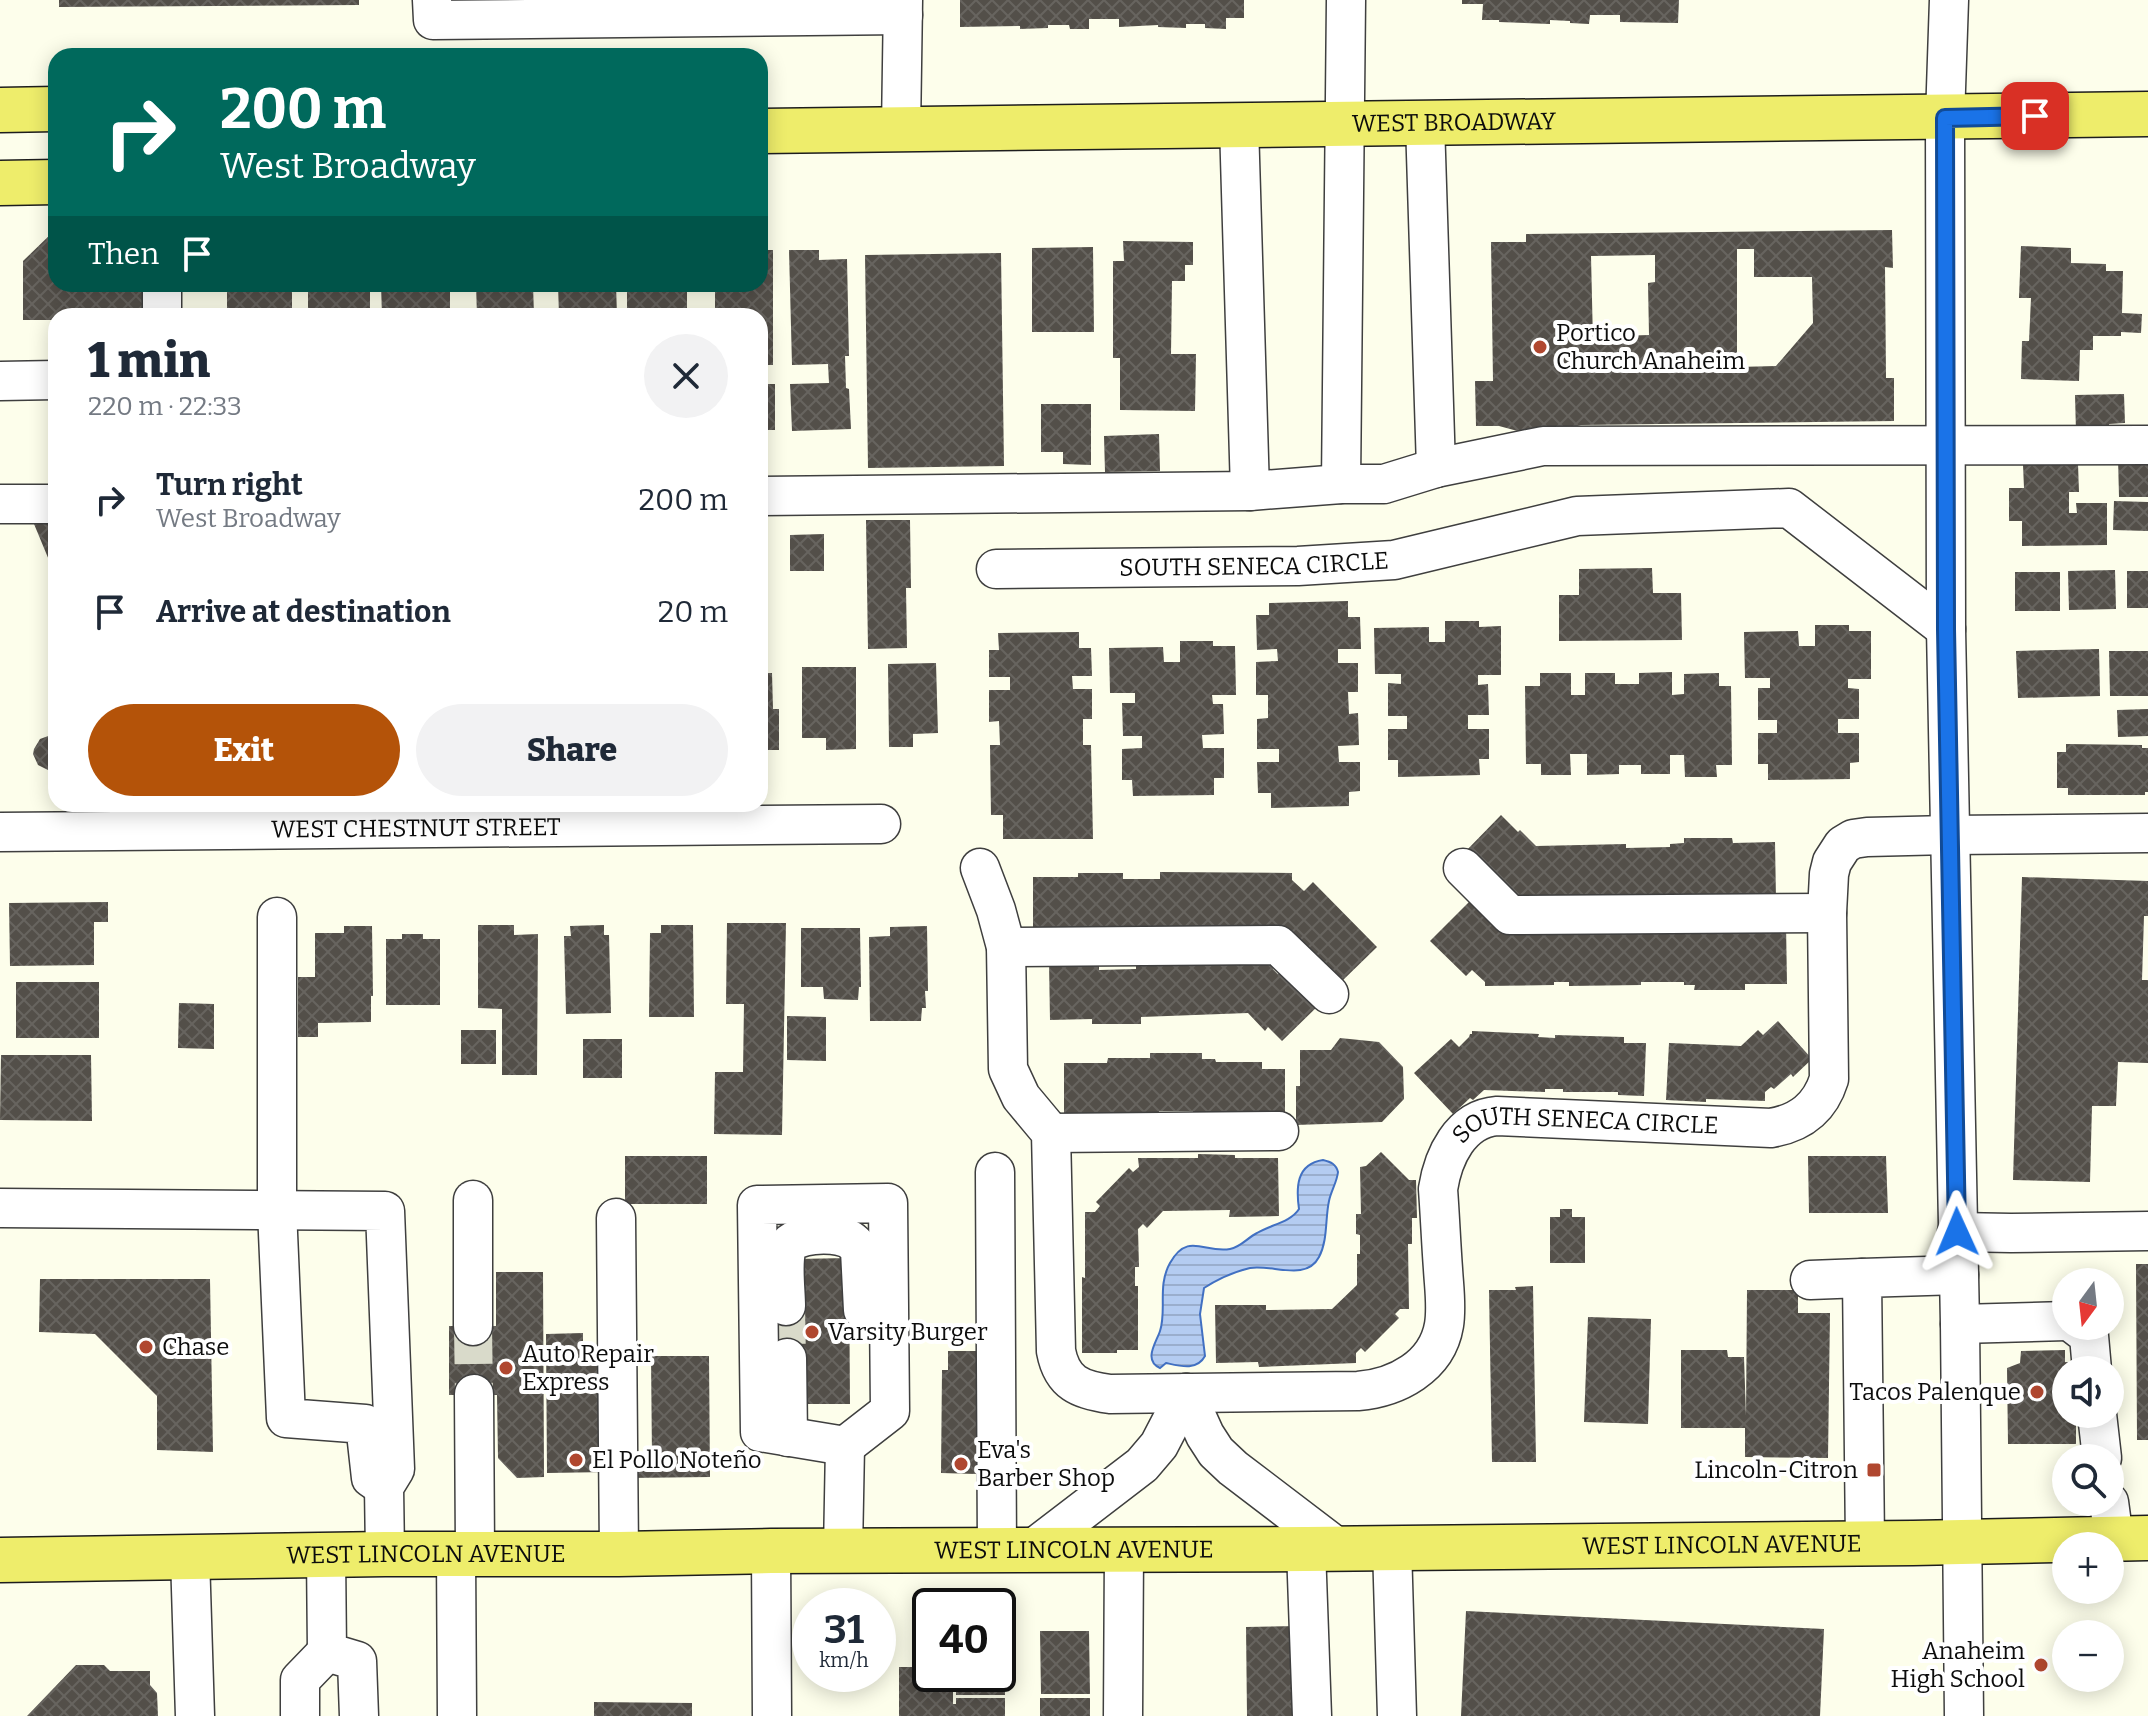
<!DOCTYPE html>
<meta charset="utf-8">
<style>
:root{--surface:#fff;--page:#f2f2f3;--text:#1f2937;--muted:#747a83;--accent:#b45309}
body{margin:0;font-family:Bitter,serif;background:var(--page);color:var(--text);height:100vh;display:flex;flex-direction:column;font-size:30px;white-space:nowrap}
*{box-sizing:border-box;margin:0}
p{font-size:26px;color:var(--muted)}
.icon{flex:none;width:44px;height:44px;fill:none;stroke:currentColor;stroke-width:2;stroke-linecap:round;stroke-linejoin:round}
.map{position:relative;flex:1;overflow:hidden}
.drawer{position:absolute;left:48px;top:308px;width:720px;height:504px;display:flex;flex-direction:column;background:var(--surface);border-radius:24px;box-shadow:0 4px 20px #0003}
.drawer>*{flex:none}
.guide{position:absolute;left:48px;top:48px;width:720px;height:244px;border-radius:24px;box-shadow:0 4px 20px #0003;background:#00695c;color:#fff;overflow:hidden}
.needle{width:52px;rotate:195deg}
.controls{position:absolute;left:2052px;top:1268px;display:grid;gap:16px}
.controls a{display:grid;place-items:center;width:72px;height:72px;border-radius:50%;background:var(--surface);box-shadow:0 4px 20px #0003;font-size:40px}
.speed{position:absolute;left:792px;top:1588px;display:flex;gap:16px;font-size:40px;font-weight:700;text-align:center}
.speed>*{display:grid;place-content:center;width:104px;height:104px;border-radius:50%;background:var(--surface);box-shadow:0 4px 20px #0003;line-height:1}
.speed small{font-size:20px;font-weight:400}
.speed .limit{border:4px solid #111;border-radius:12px;background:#fff;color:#111}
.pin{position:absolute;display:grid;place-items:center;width:68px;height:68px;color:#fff;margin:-34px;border-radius:16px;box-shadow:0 4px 12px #0006}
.me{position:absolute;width:88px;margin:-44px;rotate:359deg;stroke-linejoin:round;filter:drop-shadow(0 0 6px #0008)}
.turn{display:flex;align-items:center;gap:28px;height:168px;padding:0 40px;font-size:36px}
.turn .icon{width:104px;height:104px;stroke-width:2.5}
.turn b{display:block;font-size:56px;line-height:68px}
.then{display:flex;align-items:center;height:76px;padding:0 40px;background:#0003;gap:16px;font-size:30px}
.round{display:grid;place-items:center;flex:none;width:84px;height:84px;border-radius:42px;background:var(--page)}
.headline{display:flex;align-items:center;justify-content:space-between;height:136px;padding:0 40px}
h1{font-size:48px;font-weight:800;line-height:60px}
.cta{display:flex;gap:16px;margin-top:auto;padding:16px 40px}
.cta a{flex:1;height:92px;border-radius:48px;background:var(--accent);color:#fff;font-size:32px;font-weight:800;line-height:92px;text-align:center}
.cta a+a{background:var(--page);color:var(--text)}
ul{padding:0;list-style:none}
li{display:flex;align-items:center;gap:24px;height:112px;padding:0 40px}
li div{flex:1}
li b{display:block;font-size:30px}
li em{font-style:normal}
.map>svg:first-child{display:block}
.water{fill:url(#water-rules);stroke:#4170c2;stroke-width:2}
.building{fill:url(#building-cross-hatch);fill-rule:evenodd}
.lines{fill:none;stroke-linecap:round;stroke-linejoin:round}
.minor-tunnel{stroke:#d9daca;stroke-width:38;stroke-dasharray:38 19;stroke-linecap:butt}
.minor-casing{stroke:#3f3f3f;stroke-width:41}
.major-casing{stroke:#1d1d1d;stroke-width:47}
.minor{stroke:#fff;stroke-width:38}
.major{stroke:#eeed6b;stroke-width:44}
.route-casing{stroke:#114b97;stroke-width:20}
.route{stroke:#1a73e8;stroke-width:14}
.poi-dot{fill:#b0472f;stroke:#fff;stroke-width:3}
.labels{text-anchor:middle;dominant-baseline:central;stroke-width:8;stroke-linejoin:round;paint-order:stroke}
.street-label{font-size:24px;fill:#0c0c0c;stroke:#fff}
.poi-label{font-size:24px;fill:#0c0c0c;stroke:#fff;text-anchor:start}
</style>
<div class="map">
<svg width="2148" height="1716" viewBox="0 0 2148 1716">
<defs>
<pattern id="water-rules" width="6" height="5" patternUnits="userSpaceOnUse" patternTransform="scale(2)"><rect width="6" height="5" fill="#b4ccf1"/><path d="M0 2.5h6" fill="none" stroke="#9aaecd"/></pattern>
<pattern id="building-cross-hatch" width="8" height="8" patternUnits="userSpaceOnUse" patternTransform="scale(2)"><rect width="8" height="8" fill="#534f49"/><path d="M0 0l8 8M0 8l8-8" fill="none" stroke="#67645f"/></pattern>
</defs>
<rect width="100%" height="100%" fill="#fdfeeb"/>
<path class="water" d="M1323 1160C1331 1162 1336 1164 1338 1172 1337 1182 1331 1191 1329 1201 1325 1219 1328 1240 1319 1257 1306 1282 1272 1264 1250 1268 1233 1272 1218 1279 1204 1288L1200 1314 1205 1356C1197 1371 1180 1366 1166 1363L1160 1368C1143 1360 1156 1343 1160 1331 1167 1310 1157 1286 1170 1263 1188 1231 1205 1254 1230 1249 1241 1247 1247 1238 1257 1233 1270 1225 1291 1222 1299 1209 1296 1188 1296 1164 1323 1160Z"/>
<path class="building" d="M59 0H359V5L59 7Z
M960 0H1244V18H1226V29L1205 28V24H1186V28L1158 27V25L1119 27V19H1089V29H1070L1069 25H1048V28L1020 29V26L960 27Z
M1462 0H1679L1678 23 1620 22V15H1590L1589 24 1570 23V21L1550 20V24L1499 22V20H1482L1483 4H1462Z
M1892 230 1893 268 1885 267 1886 378H1894V421L1581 425 1540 437 1499 426H1476L1475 381H1493L1491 242H1526V234ZM1737 249H1754V277H1812L1813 323 1776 366 1737 367ZM1655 255V282L1648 283 1649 335 1618 336V341L1593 342 1591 256Z
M53 232H56V284H142V316H56V320H23V261Z
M1123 241 1193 242V265H1185V281H1172L1171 354H1196L1195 411 1120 410V358H1113V261H1124Z
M2021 246 2071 248V263L2106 264V271H2123L2122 313 2142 314 2141 333 2121 332V336H2093V350H2080L2079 381 2021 379 2022 341H2029L2031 298H2019Z
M1093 247 1094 332H1032V248Z
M760 250H773V365H760V316H715V284H760Z
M789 250H819V260L847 259 849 356H845L846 388 849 389 851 429 792 431 790 384 829 383 828 364 792 365Z
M1001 253 1004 466 868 468 865 255Z
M227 284H292V316H231V310L227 309Z
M308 284H370V316H308Z
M381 284H450V316H382Z
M476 284H533L534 316H477Z
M558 284H616L617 316H559Z
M627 284H687V316H627Z
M760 384H775V430H760Z
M2124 394 2125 423 2109 424V430L2076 432 2075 395Z
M1041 404H1091V465L1063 464V452H1041Z
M1159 434 1160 471 1105 472 1104 436Z
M2118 458H2148V497H2119Z
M2078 464 2079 492H2069V513H2077L2076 503H2107V545L2022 546V521H2009V488H2024L2023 465Z
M2114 501 2148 502V531L2113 530Z
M866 520H910L911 588H906L907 648 868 649Z
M34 524H56V577Z
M824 534V571H790V535Z
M1652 568 1653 593H1681L1682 640 1559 641V595H1579V569Z
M2115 570 2116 609 2069 610 2068 571Z
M2127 571H2148V608H2127Z
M2015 572H2060V611H2015Z
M1348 601V617H1360L1361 649H1338V663H1358V692H1348L1349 714 1358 713 1359 745 1338 746 1339 762H1360V791L1349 792V806L1271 808V793H1258L1257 762H1279V749H1257V719L1268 718V695H1256V662L1278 661 1277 649 1257 650 1256 615H1269V603Z
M1445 621H1479V627L1501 626V675H1478V685L1488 684 1489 715H1468V729H1489V759H1479L1480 775 1398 777V760H1388V729H1407V716H1388V683L1401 684V674H1375L1374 628 1429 627V642H1445Z
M1815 625H1849V631H1871V679H1848V688L1859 689V719H1838V733H1859V762L1850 763V779L1768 780V764H1758V733H1777V720H1758V688H1770V678H1745L1744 632 1798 631 1799 646H1815Z
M1079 632V648H1091L1092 676H1072L1073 689H1092V719H1083V745H1091L1093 839H1003V815H991L990 745H1000L999 721 989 722V690H1010V677H989V650H999L998 633Z
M760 633H764L766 673H772L773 709H779V750H760Z
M1180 641H1213V646H1235L1236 695H1212L1213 704H1223L1224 734 1202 735 1203 748H1224V778H1214V795L1133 796 1132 780H1122V749L1142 748V736H1123L1122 703H1135V693H1110L1109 648 1163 647 1164 662H1180Z
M2099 649 2100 696 2018 698 2016 651Z
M2109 651H2148V696H2110Z
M936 663 938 733 913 734V747H889L888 664Z
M802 667H856V749L826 750V738H802Z
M1672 672V695L1684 694V674L1719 673V686H1731L1732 765H1716L1717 777H1685L1684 755H1670V774H1641V765H1619V774L1587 775V754H1570L1571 775H1541V764H1526L1525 686H1540V673H1571V695H1585V673H1615V684H1639V673Z
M56 703V770H48L38 765 33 754 34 749 40 739 51 735V730H48V710Z
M2148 709V736L2118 737 2117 710Z
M2066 744 2142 745V748H2148V792H2145V795H2068V788H2057V752H2066Z
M1501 815 1518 832 1520 830 1536 846 1626 844V848L1670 847V844L1684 843V838H1732L1733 843 1775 842 1776 900 1725 898V894L1691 895V901L1510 898V887L1504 882 1501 885 1464 853Z
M1160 872 1292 873V880L1304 891 1313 882 1377 947 1340 983 1309 952 1118 927H1083V931L1033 933V877H1078V873H1123V879H1160Z
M2022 877 2148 881V916H2144L2142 980H2148V1063L2118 1062 2116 1106H2092L2090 1182 2013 1180Z
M108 902V922H94V965L10 966 9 903Z
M1469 902 1487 919 1490 916 1702 926V933H1736L1735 928 1786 924 1787 984H1745V990H1694L1695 985H1684V982H1641V985L1569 986V982H1554V985L1485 986V982L1472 970 1466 976 1430 941Z
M727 923H786L782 1135 714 1134 715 1072H743L744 1004H726Z
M478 925H514V935L538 934 537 1075H502V1009L478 1008Z
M604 925V935H609L611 1013 566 1014 564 936H571L570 926Z
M661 925H693L694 1017H649L650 933H661Z
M344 926H372L373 996H371V1022L318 1023V1037H298V977H315V933H344Z
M927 926 928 991H925L926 1008H922L921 1021H870L869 937 890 936V927Z
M801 928H860L861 987H859L858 1000 824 999 823 987H801Z
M402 934H423V939H440V1005H386V939H402Z
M1272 960 1273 969 1278 974 1283 969 1321 1003 1282 1041 1268 1027 1265 1031 1248 1013 1141 1017V1024H1092V1019L1050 1020 1049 962 1099 965V970L1136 969V961Z
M16 982H99V1038H16Z
M179 1003 214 1004V1049L178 1048Z
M787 1016 826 1017V1061L787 1060Z
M1778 1021 1812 1059 1793 1077 1791 1074 1774 1089 1771 1087 1765 1092V1101L1706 1099V1102L1666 1100 1669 1043 1741 1046 1758 1030 1763 1035Z
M461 1030H496V1064H461Z
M1472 1031 1539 1034 1538 1037 1555 1038V1035L1624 1037V1043H1646L1644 1096 1618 1095V1092H1563V1089H1545V1092L1484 1090 1473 1100 1470 1098 1453 1114 1414 1073 1451 1039 1459 1047 1469 1037 1470 1034H1472Z
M1340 1038 1379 1042 1403 1067 1404 1099 1382 1122 1296 1125V1086H1300V1050H1331Z
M583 1039H622V1078H583Z
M1150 1053H1202V1059H1215L1216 1062H1262V1069H1285V1120L1193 1117V1111H1159V1114L1064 1120V1063H1107L1108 1058H1150Z
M1 1055H91L92 1121 0 1120Z
M1381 1152 1409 1180H1416L1417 1218H1412V1244H1408L1409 1309H1400L1395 1314 1399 1318 1365 1352 1361 1348 1356 1353V1363L1259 1367 1258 1362 1216 1363 1215 1305H1266V1310L1332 1309 1357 1285V1254H1360V1235L1356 1234V1214H1361L1360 1167 1366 1166Z
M1198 1154 1235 1155V1158H1278L1279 1216 1229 1217 1230 1210 1163 1211 1147 1228 1143 1224 1138 1229 1139 1267H1135V1286H1138V1350H1117V1353H1082V1277L1085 1278V1212H1095L1100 1206 1096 1202 1129 1168 1133 1172 1139 1167 1138 1158H1198Z
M625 1156H707V1204H625Z
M1808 1156H1886L1888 1213H1809Z
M1560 1209H1572V1217H1585V1263H1550V1217H1560Z
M849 1258 850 1404H796L774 1358 773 1306 795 1259Z
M2136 1264H2148V1440H2137Z
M496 1272H543L544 1477 517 1478 498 1458 497 1395H449V1326H496Z
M40 1279H210L213 1452 157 1450V1396L95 1334 39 1332Z
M1533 1286 1536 1462H1492L1489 1290H1516L1515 1287Z
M1747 1290H1798V1313H1830L1828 1458 1745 1457V1428H1681V1350H1727L1728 1357H1744L1746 1416Z
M1588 1317 1651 1319 1648 1424 1584 1422Z
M583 1333V1361L607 1360 608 1472 547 1473 546 1334Z
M2065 1350V1362H2076V1370H2066V1414H2076V1444H2008L2007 1368 2020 1363 2021 1351Z
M948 1351H977L976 1474 941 1473 942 1370H948Z
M651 1356H709L710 1477 628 1478V1458H652Z
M1466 1611 1824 1629 1820 1716H1461Z
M1299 1626V1716H1247L1246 1627Z
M1040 1631H1089L1090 1694H1041Z
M998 1632H1005V1695H956V1674H998Z
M76 1665H104L110 1671H150V1685L157 1693 158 1716H27Z
M899 1667H930V1674H953V1704H956V1698H1005V1716H899Z
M1040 1698H1090V1716H1040Z
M594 1702 692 1703V1716H594Z"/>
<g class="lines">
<path class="minor-tunnel" d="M786 1306 787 1358
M473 1326 474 1394"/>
<defs>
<g id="minor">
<path d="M432 0 433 20 903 15"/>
<path d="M1949 0 1945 118 1946 629 1960 1324 1964 1716"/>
<path d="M1425 123 1436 468"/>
<path d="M1239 125 1250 491"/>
<path d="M901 130 903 0"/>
<path d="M162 316V284"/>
<path d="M0 381 56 380"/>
<path d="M1341 484 1346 0"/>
<path d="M760 496 1250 491 1341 484H1384L1436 468 1543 446 2148 445"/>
<path d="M0 504H56"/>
<path id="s1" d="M996 569 1298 566 1394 560 1577 516 1789 508 1946 629"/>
<path id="s2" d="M0 832 881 824"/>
<path id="s3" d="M980 868 996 910 1006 947 1008 1069 1021 1097 1051 1133 1056 1351C1062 1383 1080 1390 1110 1394L1358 1391C1396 1388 1437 1367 1444 1325 1447 1307 1444 1287 1443 1269 1441 1242 1440 1216 1438 1189 1443 1157 1460 1119 1497 1116L1771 1128C1800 1123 1820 1108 1829 1079L1827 913 1829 874 1832 862 1843 845 1853 839 1867 837 1949 835 2148 833"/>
<path d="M1463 868 1510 915 1827 913"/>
<path d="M277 917V1210L286 1418 365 1424 371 1478 384 1487"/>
<path d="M1006 947 1278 945 1329 994"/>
<path d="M1051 1133 1279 1131"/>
<path d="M995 1172 997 1551"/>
<path d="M473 1200V1326"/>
<path d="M888 1203 890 1411 845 1446 760 1432 757 1205Z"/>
<path d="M0 1208 385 1211 395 1469 384 1487 385 1554"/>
<path d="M616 1218 619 1554"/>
<path d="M1957 1232 2011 1233 2148 1231"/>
<path d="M1810 1280 1862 1278"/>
<path d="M786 1306C786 1291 782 1262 787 1248 793 1233 832 1232 846 1238 852 1240 856 1245 860 1250L863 1310"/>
<path d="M1960 1324 2066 1321"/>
<path d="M2076 1326 2089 1336 2092 1370"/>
<path d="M787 1358 788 1437"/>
<path d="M1186 1393 1205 1435 1216 1452 1233 1468 1338 1548"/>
<path d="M474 1394 475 1553"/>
<path d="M2097 1414 2102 1458"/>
<path d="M2109 1502 2114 1539"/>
<path d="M1865 1543 1862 1278 1959 1275"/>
<path d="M1392 1547 1397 1716"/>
<path d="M1306 1549 1312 1716"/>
<path d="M1031 1550 1142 1465 1159 1445 1186 1393"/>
<path d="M771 1551 772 1716"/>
<path d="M843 1551 845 1446"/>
<path d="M456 1553 457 1716"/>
<path d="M326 1554 327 1652 357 1661 359 1716"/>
<path d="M190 1557 195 1716"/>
<path d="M300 1716V1680L327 1652"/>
<path d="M1123 1716 1124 1549"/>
</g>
<g id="major">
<path d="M0 110 56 109"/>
<path id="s4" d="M760 131 2148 114"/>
<path d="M0 183 56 182"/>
<path id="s5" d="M0 1560 385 1554H619L771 1551 1306 1549 1913 1543 2148 1538"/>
</g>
</defs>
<use href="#minor" class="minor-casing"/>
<use href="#major" class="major-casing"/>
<use href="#minor" class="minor"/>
<use href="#major" class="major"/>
</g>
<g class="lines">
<defs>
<path id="route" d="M1957 1232 1946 629 1945 118 2035 116"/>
</defs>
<use href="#route" class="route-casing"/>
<use href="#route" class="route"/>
</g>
<g class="poi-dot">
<circle cx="1540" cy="347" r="8"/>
<circle cx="812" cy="1332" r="8"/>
<circle cx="146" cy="1347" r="8"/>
<circle cx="506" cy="1368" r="8"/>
<circle cx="2037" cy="1392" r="8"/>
<circle cx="576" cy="1460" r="8"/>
<circle cx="961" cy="1464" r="8"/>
<rect x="1866" y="1462" width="16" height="16" rx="4"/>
<circle cx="2041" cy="1665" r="8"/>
</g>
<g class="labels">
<g class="street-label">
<text stroke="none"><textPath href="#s4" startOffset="694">WEST BROADWAY</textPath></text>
<text stroke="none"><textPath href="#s1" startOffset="258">SOUTH SENECA CIRCLE</textPath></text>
<text stroke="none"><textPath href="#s2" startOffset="416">WEST CHESTNUT STREET</textPath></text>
<text stroke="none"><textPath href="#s3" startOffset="1266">SOUTH SENECA CIRCLE</textPath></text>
<text stroke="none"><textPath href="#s5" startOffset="1722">WEST LINCOLN AVENUE</textPath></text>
<text stroke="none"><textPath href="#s5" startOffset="1074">WEST LINCOLN AVENUE</textPath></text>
<text stroke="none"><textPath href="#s5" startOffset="426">WEST LINCOLN AVENUE</textPath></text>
</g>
<g class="poi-label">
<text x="1556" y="333">Portico<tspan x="1556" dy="28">Church Anaheim</tspan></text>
<text x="828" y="1332">Varsity Burger</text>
<text x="162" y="1347">Chase</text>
<text x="522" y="1354">Auto Repair<tspan x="522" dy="28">Express</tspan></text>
<text x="2021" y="1392" text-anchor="end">Tacos Palenque</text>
<text x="977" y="1450">Eva's<tspan x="977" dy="28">Barber Shop</tspan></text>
<text x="592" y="1460">El Pollo Noteño</text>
<text x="1858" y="1470" text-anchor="end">Lincoln-Citron</text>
<text x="2025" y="1651" text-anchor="end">Anaheim<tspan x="2025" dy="28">High School</tspan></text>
</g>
</g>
</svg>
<div class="controls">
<a><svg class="needle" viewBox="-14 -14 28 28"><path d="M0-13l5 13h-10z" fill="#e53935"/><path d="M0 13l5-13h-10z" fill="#747a83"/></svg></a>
<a><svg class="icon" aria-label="sound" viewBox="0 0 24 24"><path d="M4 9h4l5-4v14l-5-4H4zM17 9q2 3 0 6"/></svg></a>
<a><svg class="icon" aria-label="search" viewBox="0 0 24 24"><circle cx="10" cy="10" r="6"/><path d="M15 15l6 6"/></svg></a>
<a>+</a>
<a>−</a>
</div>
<div class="speed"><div>31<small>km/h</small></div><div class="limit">40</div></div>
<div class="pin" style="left:2035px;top:116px;background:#d93025"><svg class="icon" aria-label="arrive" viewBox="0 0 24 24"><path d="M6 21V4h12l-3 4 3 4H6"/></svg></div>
<svg class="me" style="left:1957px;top:1232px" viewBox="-20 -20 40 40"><path d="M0-17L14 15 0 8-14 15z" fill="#1a73e8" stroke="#fff" stroke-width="4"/></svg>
<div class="guide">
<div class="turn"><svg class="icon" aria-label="right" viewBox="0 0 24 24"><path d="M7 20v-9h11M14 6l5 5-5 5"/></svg><div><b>200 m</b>West Broadway</div></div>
<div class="then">Then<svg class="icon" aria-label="arrive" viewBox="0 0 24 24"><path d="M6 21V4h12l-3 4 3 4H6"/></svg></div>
</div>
<section class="drawer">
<div class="headline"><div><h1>1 min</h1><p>220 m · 22:33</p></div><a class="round"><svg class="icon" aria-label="close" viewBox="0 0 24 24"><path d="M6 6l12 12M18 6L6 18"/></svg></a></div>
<ul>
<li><svg class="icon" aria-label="right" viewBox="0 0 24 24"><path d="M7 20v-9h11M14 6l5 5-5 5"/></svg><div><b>Turn right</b><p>West Broadway</p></div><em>200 m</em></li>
<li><svg class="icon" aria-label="arrive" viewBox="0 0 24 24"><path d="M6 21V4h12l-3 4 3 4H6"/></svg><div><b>Arrive at destination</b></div><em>20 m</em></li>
</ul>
<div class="cta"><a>Exit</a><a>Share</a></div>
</section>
</div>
